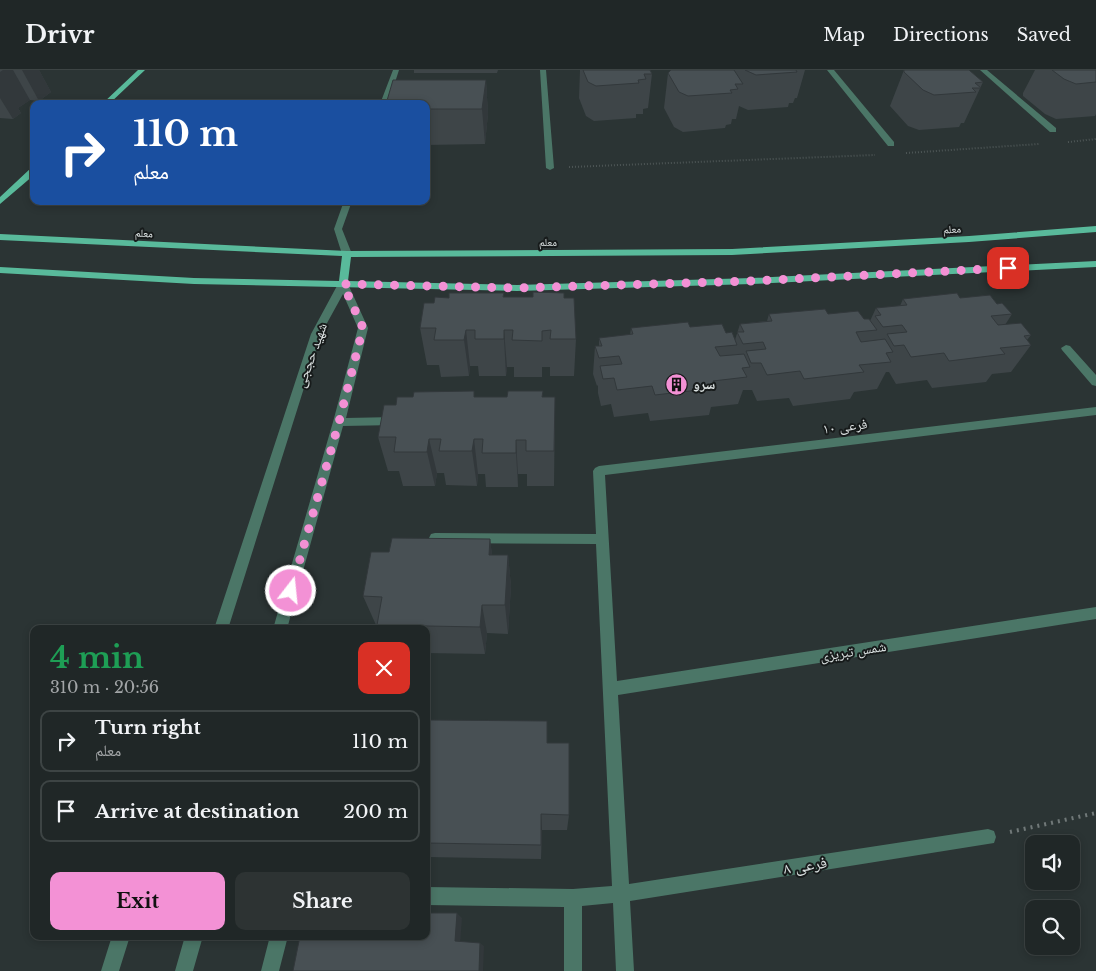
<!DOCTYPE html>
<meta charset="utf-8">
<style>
:root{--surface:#202727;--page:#2d3333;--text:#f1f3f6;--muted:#a2a5a7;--line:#3d4444;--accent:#f391d5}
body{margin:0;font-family:"Libre Baskerville","Noto Naskh Arabic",serif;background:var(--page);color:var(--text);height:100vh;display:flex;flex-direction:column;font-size:19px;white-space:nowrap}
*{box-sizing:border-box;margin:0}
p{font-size:16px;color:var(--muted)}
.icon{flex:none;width:28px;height:28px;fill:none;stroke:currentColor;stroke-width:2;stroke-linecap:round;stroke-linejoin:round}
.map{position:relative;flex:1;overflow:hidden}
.details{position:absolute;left:30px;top:555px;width:400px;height:315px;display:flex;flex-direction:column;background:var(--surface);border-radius:10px;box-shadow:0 2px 8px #0003,0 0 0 1px var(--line)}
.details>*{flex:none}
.top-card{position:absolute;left:30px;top:30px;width:400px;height:105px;border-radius:10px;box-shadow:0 2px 8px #0003,0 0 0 1px var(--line);background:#1a4fa0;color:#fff;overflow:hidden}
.fabs{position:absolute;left:1025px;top:765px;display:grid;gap:10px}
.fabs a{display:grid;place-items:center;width:55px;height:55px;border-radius:10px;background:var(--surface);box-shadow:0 2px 8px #0003,0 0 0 1px var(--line);font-size:25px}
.pin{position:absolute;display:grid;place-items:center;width:42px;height:42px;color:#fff;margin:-21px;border-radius:10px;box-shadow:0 2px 8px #0006}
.me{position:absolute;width:55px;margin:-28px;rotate:16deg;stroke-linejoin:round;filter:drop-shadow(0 0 4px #0008)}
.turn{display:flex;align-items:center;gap:18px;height:105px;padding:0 20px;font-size:22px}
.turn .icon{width:65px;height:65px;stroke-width:2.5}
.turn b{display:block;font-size:35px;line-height:42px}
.round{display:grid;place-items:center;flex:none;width:52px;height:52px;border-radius:10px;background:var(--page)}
.headline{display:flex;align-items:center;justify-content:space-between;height:85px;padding:0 20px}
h1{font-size:30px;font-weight:700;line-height:38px;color:#1e9e55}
.primary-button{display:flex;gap:10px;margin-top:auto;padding:10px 20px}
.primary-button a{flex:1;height:58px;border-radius:10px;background:var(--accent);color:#111;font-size:20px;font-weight:700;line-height:58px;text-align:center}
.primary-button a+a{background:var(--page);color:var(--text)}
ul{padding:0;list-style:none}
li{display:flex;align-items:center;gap:15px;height:62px;margin:0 10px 8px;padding:0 10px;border:2px solid var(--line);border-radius:10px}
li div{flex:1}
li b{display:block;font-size:19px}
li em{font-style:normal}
header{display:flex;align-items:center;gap:30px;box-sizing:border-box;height:70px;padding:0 25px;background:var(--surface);border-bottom:1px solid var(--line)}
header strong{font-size:24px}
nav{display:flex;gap:28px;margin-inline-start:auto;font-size:18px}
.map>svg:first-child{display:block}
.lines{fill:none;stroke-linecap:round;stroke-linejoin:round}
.path-far1{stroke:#707878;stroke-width:2;stroke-dasharray:0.5 2.5;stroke-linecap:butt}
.path{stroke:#707878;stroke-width:4;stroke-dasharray:2 5;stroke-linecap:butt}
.minor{fill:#4b7667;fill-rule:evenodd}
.major{fill:#59ba9b;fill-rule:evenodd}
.wall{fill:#3e4548}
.shaded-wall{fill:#32383b}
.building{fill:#485054;stroke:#32383b}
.route{stroke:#f391d5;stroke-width:9;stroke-dasharray:0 16.2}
.labels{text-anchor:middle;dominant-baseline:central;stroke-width:4;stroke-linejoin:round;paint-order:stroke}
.far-street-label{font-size:11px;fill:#dae0e0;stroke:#171b1b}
.street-label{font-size:14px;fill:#dae0e0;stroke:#171b1b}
.poi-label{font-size:14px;font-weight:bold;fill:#dae0e0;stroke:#171b1b;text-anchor:start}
.near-street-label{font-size:16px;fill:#dae0e0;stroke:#171b1b}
</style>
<header>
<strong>Drivr</strong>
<nav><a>Map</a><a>Directions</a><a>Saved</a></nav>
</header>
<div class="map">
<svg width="1096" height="901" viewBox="0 0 1096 901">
<rect width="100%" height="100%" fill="#2b3434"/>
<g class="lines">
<path class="path-far1" d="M1068 72 1096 69
M906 83 1039 74
M569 97 875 85"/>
<path class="path" d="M1010 762 1096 743"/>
<path class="minor" d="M393 0H399L388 34H380Z
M540 0H546L554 98 550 100 546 98Z
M827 0H834L894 72V76H888Z
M980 0H987L1056 58V62H1050Z
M344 131H352L342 159 352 184 347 187 342 184 334 159Z
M343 211 348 214 368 258 346 348 396 347 402 351 396 355 343 356 287 559H273L333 352 358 258 343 224 321 264 228 559H214L311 264 338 214Z
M1066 275 1070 276 1096 305V316L1092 315 1062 280 1061 278Z
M1096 337V345L605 405 617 611 1096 537V549L618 625 629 814 988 759 994 761 996 767 994 773 630 831 634 901H616L613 833 582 836V901H564V837L426 835V817L573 819 612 816 596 474 435 473 431 472 429 468 431 464 435 463 596 464 593 401 595 398 599 396Z
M112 866H130L119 901H101Z
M185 866H203L193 901H175Z
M270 866H288L279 901H261Z"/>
<path class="major" d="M138 0H145L109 34H102Z
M31 98H34V105L0 134V127Z
M1096 156V162L969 172 732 185 351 187 348 211 517 215 752 208 1096 191V197L752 214 517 221 194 214 0 203V197L194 208 339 211 342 186 0 170V164L347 181 732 179 969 166Z"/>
</g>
<path class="wall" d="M0 0H39L51 22 39 31 30 30 18 38 21 43 13 49 0 48Z
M414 0H498L497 3H414Z
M580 0H650L652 4 648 38 643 39V44H636V48L594 51 586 46 579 28Z
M671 0H805L797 28H795L793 33H789L788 37 748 40 739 36 736 49H732L731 54 726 55 725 58 683 62 674 57 664 38 668 3Z
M904 0 983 12 964 53H961L959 57 919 60 908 56 890 36Z
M1035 0H1096V44L1095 46 1056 49 1045 44 1023 26V23Z
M486 10 488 44 485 74 426 75V34Z
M504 223V227L564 228 576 269 574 306H550V297H542V307H514V297H507L506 306H479L478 296H470L469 306 441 307 439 295H427L420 258 434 233 449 228Z
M960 228 997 234 1012 244 1005 255 1031 265 1027 270 1031 275 1011 302 992 304 986 312 932 318 927 310 896 314 889 302H886L877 319 854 322 850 329 793 336 789 328 757 331 752 320H743L738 334 711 337 709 345 650 351 648 343 614 347 611 334 601 336 598 323V315L597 316 593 304 595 276H599V268L630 265 631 258 690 257 726 263 735 270 740 254 767 251 769 244H828L870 251 876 238 900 236 903 229Z
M475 327H555L554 416H527V404H518V417H486L485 404H478L477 416 446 415 444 403H437L435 416H403L399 401H388L378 367Z
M490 469 492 485H508L511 516 508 564 487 563 485 584 426 583V559H379L377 555H376L363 526 389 482Z
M426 669 547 673 569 745 567 760H542L541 789 428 787 426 784Z"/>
<path class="shaded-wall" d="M3 0H13L30 30 18 38 21 43 13 49 0 28V2Z
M22 0H39L51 22 39 31Z
M486 10 488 44 485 74 482 39Z
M466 260 470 296 469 306 464 270Z
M504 260 507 297 506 306 504 269Z
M429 369 437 403 435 416 427 382Z
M474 369 478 404 477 416 472 381Z
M516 370 518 404V417L516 383Z
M490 469 494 501 489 485Z
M508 485 511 516 508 564 505 535Z
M482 535 487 563 485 584 480 557Z
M541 744 542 760 541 789Z
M457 843 462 848 460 875 455 871Z
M480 873 484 876 483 901H479Z"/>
<path class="building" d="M583 0H650L652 4H644L646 9 638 10 639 13 596 16 588 12Z
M671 0H734L743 14H735L738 19 730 20 732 23 688 26 679 22 668 3Z
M745 0H796L797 2 756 5Z
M904 0H969L983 12 975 13 981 18H972L976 22 934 25 923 20 904 2Z
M1052 0H1096V12L1076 14 1064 9Z
M393 10H486L482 39H426V34H386Z
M533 222 564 223V228H574L576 269H550L551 260 542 261V271L512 270 513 260H504V269H475V260H466L464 270H434L436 258H420L424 233H434L435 227 449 228V223H504L503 227H533Z
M957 223 960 228 990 225 997 234 1002 233 1012 244 991 246 998 255 1021 253 1031 265 1024 266 1031 275 1000 278 1005 284 949 291 944 283 911 287 904 275 894 276 887 264 907 262 902 255 883 257 875 246 881 245 876 238 907 235 903 229Z
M825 239 828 244 858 241 864 249H869L877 260 856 262 861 272 885 269 893 282 886 283 891 292 859 295 864 302 804 309 800 301 767 305 761 293H751L746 281 766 279 763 272 743 274 737 262H744L740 254 772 251 769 244Z
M688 252 690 257 722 254 726 263 732 262 737 275 715 277 720 286 744 284 750 297 742 298 747 307 713 311 716 318 655 325 652 316 617 320 614 308 603 309 600 296 622 294 619 286 599 288 595 276H602L599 268 633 264 631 258Z
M474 321V327H507L508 321H543L542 327H555L554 381H526V370H516V383H482L483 369H474L472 381H439L441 369H429L427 382H394L396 367H378L384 335H396L397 327H413L414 322Z
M392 468 490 469 489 485H508L505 535H482L480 557 377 555 382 527 363 526 371 482H389Z
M430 650 547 651V673H569V745L541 744V775L426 773V669H428Z
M426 843H457L455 871 480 873 479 901H293L300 866H426Z"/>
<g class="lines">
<path class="route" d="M291 521 339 352 363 258 343 214 517 218 752 211 1008 198"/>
</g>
<defs>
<symbol id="building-disc" viewBox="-11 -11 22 22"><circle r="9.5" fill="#f391d5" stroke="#171b1b"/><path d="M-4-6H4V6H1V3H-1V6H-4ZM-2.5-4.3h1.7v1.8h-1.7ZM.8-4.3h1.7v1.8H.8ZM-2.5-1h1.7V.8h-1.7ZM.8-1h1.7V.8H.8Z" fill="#111"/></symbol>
</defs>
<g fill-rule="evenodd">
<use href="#building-disc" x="664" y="302" width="25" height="25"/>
</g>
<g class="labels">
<g class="far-street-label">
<text transform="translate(952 159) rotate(-3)">معلم</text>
<text transform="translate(144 163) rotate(3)">معلم</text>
<text x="548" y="172">معلم</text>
</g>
<g class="street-label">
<text transform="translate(311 285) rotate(-70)">شهید حججی</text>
<text transform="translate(845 356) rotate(-7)">فرعی ۱۰</text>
<text transform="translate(853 581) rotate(-9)">شمس تبریزی</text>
</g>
<g class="poi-label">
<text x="693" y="314">سرو</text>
</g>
<g class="near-street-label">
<text transform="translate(805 795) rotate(-9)">فرعی ۸</text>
</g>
</g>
</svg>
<div class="fabs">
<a><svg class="icon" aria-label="sound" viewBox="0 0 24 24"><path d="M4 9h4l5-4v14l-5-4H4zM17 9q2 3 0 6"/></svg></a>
<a><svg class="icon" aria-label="search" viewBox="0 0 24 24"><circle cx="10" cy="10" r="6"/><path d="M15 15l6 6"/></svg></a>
</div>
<div class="pin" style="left:1008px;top:198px;background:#d93025"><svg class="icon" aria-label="arrive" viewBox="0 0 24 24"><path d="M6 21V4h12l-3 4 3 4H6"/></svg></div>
<svg class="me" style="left:291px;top:521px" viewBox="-20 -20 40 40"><circle r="17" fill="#f391d5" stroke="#fff" stroke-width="3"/><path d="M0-11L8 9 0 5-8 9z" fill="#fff"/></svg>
<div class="top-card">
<div class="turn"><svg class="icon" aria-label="right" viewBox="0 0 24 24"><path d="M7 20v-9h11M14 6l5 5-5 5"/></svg><div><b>110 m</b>معلم</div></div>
</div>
<section class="details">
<div class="headline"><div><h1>4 min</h1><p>310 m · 20:56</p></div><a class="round" style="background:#d93025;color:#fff"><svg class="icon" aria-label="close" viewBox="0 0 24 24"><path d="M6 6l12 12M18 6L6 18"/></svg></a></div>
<ul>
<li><svg class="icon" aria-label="right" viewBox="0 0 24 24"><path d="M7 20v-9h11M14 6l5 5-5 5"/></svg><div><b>Turn right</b><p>معلم</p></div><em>110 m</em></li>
<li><svg class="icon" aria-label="arrive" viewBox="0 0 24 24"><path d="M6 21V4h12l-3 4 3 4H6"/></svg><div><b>Arrive at destination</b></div><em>200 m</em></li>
</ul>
<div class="primary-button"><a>Exit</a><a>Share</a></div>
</section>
</div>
